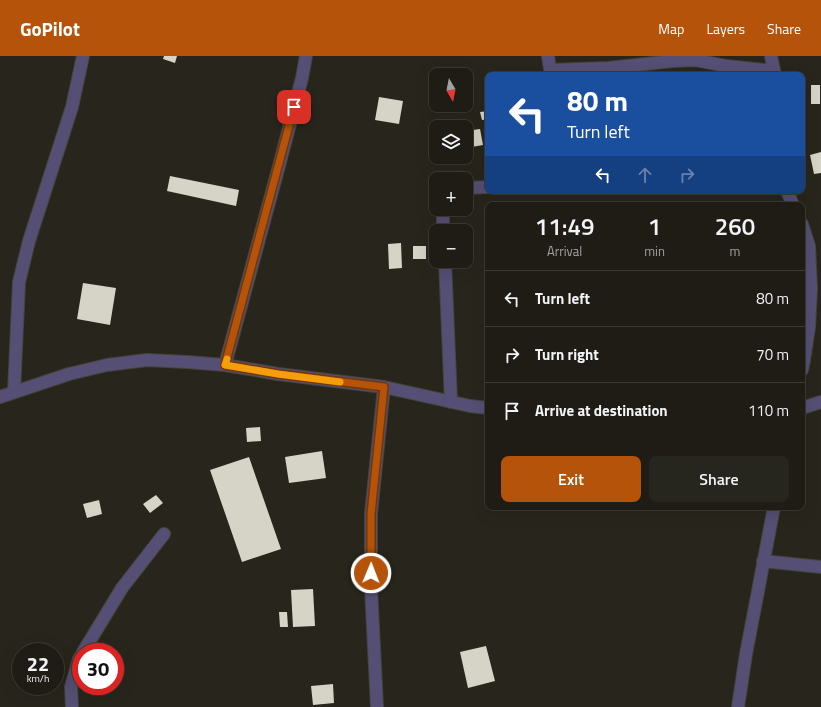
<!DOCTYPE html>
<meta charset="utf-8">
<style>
:root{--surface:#1e1c15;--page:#26251e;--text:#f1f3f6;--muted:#a1a1a0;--line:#3c3a34;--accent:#b45309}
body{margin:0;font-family:"Titillium Web",sans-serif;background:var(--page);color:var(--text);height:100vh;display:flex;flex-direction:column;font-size:15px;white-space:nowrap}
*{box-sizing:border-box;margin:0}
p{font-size:13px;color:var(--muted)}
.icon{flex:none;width:22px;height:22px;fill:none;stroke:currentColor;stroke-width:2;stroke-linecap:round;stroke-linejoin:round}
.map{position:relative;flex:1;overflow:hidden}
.drawer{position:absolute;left:485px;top:146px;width:320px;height:308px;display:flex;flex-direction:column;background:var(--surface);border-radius:8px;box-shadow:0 4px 16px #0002,0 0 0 1px var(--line)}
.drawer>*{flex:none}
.hud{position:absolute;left:485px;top:16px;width:320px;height:122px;border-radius:8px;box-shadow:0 4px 16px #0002,0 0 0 1px var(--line);background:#1a4fa0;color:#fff;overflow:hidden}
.needle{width:26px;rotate:170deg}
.tools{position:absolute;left:429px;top:12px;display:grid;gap:8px}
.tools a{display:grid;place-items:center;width:44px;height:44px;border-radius:8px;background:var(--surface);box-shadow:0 4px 16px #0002,0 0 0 1px var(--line);font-size:20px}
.speed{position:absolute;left:12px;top:587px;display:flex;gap:8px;font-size:20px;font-weight:700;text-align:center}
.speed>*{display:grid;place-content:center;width:52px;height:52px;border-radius:50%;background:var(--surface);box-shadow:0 4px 16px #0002,0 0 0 1px var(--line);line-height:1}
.speed small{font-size:10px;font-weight:400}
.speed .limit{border:6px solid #d22;background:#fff;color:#111}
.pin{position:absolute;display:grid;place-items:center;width:34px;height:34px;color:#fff;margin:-17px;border-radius:8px;box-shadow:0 2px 6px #0006}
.me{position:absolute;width:44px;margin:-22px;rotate:1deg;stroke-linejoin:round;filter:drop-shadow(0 0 3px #0008)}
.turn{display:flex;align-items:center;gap:14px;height:84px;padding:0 16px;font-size:18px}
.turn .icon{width:52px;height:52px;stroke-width:2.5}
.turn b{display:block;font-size:28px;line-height:34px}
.lanes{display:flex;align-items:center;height:38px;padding:0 16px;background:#0003;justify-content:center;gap:20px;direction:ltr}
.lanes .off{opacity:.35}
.eta{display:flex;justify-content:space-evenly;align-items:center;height:68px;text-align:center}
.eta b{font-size:24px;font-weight:600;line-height:28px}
.button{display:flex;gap:8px;margin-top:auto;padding:8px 16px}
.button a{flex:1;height:46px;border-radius:8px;background:var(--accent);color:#fff;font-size:16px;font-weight:600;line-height:46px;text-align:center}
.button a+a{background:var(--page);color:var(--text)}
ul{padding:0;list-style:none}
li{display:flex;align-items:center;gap:12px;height:56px;padding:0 16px;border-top:1px solid var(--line)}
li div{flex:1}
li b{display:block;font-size:15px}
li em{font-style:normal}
header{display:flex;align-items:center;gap:24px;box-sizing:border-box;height:56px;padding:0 20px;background:var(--accent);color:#fff}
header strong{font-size:19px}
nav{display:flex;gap:22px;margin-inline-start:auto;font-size:14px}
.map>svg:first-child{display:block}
.building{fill:#d6d4c7}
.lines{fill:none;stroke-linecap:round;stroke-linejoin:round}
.minor-casing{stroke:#45443a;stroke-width:14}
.minor{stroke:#554f75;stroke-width:12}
.route-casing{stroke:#753606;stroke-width:10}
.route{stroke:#b45309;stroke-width:7}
.slow{stroke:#f59e0b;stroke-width:7}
</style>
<header>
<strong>GoPilot</strong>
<nav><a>Map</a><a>Layers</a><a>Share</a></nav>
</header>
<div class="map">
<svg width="821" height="651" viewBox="0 0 821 651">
<rect width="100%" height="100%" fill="#28261c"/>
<path class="building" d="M164 0H177L175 7 163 3Z
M811 29H820V48H811Z
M379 41 403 45 399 68 375 64Z
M445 49H463L464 51 446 54Z
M488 55V63L482 64 480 56Z
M480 73 483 89 466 92V75Z
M821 96V117L814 118 810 99Z
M170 120 239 134 236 150 167 135Z
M401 187 402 212 389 213 388 188Z
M413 190H426V203H413Z
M484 220H488V234H485Z
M83 227 116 232 110 269 77 263Z
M260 371 261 385 247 386 246 372Z
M322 395 326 422 289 427 285 401Z
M249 401 281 493 242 506 210 414Z
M156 439 163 447 150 457 143 448Z
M99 444 102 458 87 462 83 448Z
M313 533 315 570 293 571 291 534Z
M279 556H287L288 571H280Z
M486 590 495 625 468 632 460 596Z
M333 628 334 647 313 649 311 630Z"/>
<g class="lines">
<defs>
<path id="minor" d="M548 0 551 19
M771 0 775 19
M550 14 608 12 673 5 695 4 726 10 774 15
M466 132 488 131
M787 135 793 149
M802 168 809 190 811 233 809 271 804 304 802 314
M443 175V153
M445 205 451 346
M225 309 279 110 302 22 306 0
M14 336 19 226 29 185 72 51 83 0
M0 341 69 318 107 309 147 304 187 306 225 309 278 318 384 331 470 350 488 352
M802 352 821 346
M763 505 821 511
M83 596 122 532 164 478
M72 651 71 631 79 603 81 600
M377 651 371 532V458L384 331
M738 651 746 598 774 451"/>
</defs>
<use href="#minor" class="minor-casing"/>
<use href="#minor" class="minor"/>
</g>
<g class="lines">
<defs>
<path id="route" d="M294 51 225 309 278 318 384 331 371 458V517"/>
</defs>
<use href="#route" class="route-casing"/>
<use href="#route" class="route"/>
<path class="slow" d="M227 303 225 309 278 318 340 326"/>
</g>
</svg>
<div class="tools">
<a><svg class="needle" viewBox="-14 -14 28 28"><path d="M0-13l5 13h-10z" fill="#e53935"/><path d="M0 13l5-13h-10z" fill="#a1a1a0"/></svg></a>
<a><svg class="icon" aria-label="layers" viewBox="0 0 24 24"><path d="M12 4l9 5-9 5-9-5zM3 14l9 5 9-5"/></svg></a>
<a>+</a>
<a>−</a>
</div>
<div class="speed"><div>22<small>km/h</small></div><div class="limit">30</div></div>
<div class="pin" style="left:294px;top:51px;background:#d93025"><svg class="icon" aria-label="arrive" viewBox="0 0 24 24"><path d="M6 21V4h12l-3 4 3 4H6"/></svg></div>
<svg class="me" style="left:371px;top:517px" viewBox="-20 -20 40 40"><circle r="17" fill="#b45309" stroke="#fff" stroke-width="3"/><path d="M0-11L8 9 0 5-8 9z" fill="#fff"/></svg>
<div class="hud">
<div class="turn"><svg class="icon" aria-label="left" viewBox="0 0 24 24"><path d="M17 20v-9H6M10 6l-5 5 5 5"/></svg><div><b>80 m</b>Turn left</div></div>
<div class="lanes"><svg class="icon" aria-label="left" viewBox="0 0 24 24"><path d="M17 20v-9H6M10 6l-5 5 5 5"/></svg><svg class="icon off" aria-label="ahead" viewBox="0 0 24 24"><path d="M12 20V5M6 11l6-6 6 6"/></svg><svg class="icon off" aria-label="right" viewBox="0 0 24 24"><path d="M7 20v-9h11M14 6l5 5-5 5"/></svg></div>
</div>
<section class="drawer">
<div class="eta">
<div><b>11:49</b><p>Arrival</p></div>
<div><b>1</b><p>min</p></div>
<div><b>260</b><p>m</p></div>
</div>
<ul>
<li><svg class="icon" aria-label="left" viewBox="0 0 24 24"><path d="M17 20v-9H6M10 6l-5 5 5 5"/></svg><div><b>Turn left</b></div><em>80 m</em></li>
<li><svg class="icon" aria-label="right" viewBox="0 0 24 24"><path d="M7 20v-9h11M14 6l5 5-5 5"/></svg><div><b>Turn right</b></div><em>70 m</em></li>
<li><svg class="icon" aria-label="arrive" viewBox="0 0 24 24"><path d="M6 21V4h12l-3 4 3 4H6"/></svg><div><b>Arrive at destination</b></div><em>110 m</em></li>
</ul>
<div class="button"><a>Exit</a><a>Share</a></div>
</section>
</div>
